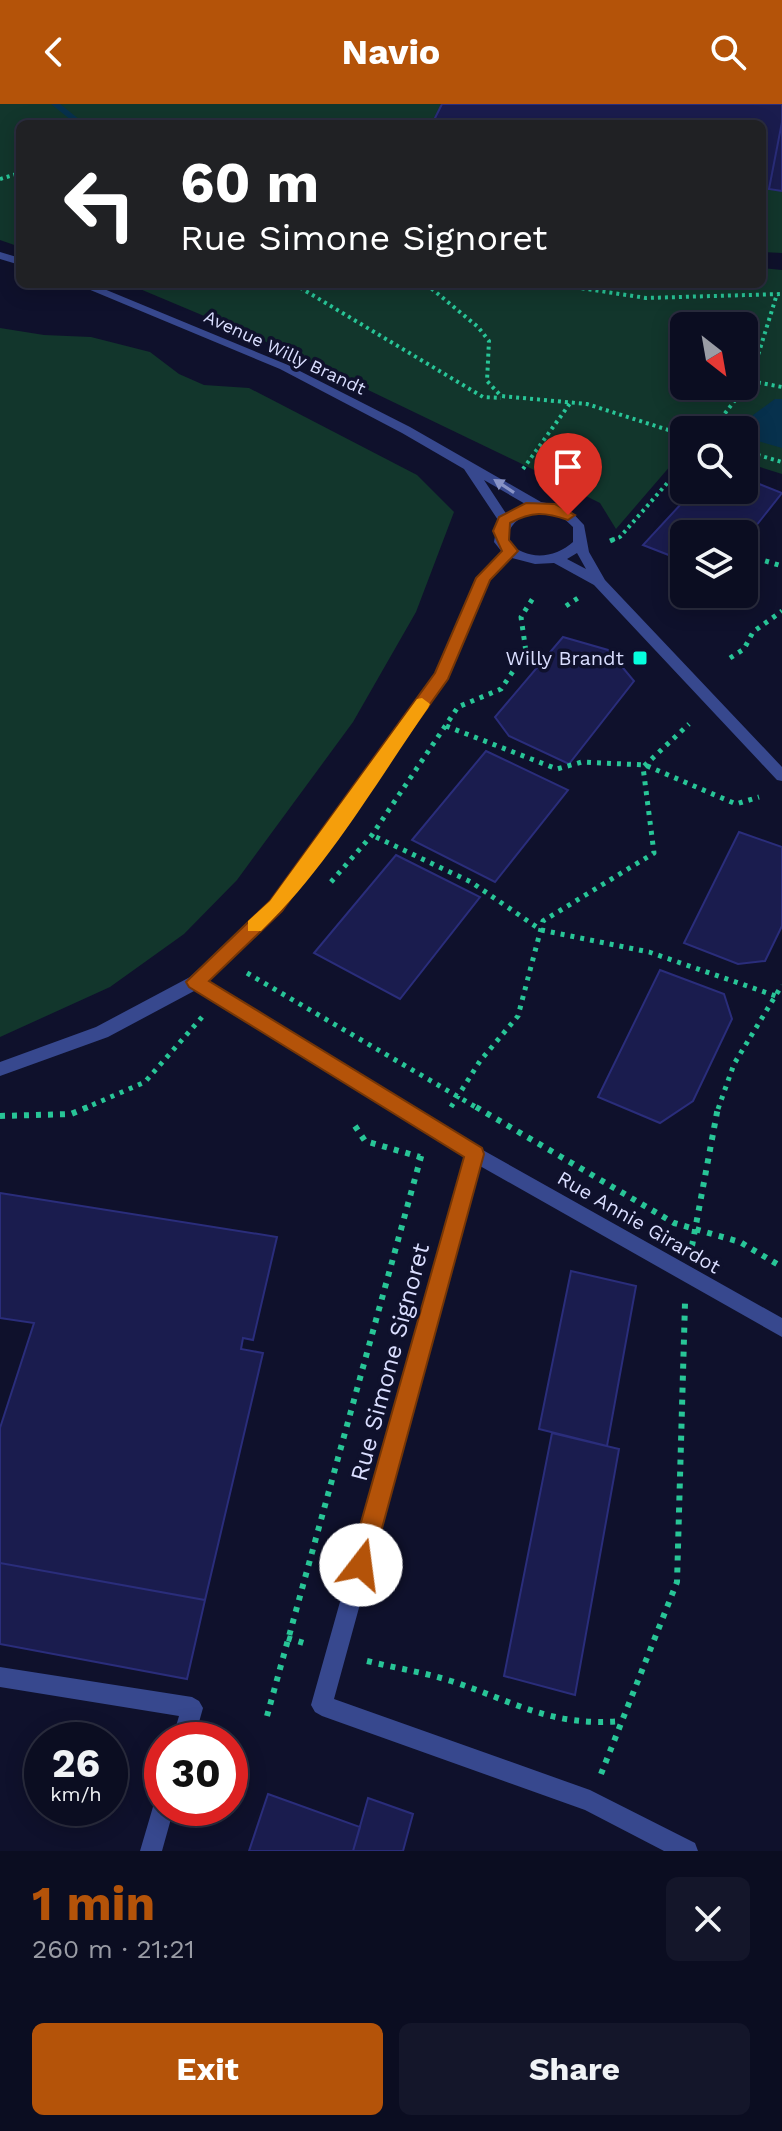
<!DOCTYPE html>
<meta charset="utf-8">
<style>
:root{--surface:#0b0d21;--page:#14162a;--text:#f1f3f6;--muted:#9a9ca5;--line:#2b2d3f;--accent:#b45309}
body{margin:0;font-family:"Work Sans",sans-serif;background:var(--page);color:var(--text);height:100vh;display:flex;flex-direction:column;font-size:30px;white-space:nowrap}
*{box-sizing:border-box;margin:0}
p{font-size:26px;color:var(--muted)}
.icon{flex:none;width:44px;height:44px;fill:none;stroke:currentColor;stroke-width:2;stroke-linecap:round;stroke-linejoin:round}
.map{position:relative;height:1747px;overflow:hidden}
.side{display:flex;flex-direction:column;background:var(--surface);flex:1}
.side>*{flex:none}
.banner{position:absolute;left:16px;top:16px;width:750px;height:168px;border-radius:12px;box-shadow:0 4px 20px #0003,0 0 0 2px var(--line);background:#202124;color:#fff;overflow:hidden}
.needle{width:52px;rotate:149deg}
.buttons{position:absolute;left:670px;top:208px;display:grid;gap:16px}
.buttons a{display:grid;place-items:center;width:88px;height:88px;border-radius:12px;background:var(--surface);box-shadow:0 4px 20px #0003,0 0 0 2px var(--line);font-size:40px}
.speed{position:absolute;left:24px;top:1618px;display:flex;gap:16px;font-size:40px;font-weight:700;text-align:center}
.speed>*{display:grid;place-content:center;width:104px;height:104px;border-radius:50%;background:var(--surface);box-shadow:0 4px 20px #0003,0 0 0 2px var(--line);line-height:1}
.speed small{font-size:20px;font-weight:400}
.speed .limit{border:12px solid #d22;background:#fff;color:#111}
.pin{position:absolute;display:grid;place-items:center;width:68px;height:68px;color:#fff;margin:-82px -34px;border-radius:50% 50% 50% 0;rotate:-45deg;box-shadow:0 0 8px #0007}
.pin .icon{rotate:45deg}
.me{position:absolute;width:88px;margin:-44px;rotate:15deg;stroke-linejoin:round;filter:drop-shadow(0 0 6px #0008)}
.turn{display:flex;align-items:center;gap:28px;height:168px;padding:0 32px;font-size:36px}
.turn .icon{width:104px;height:104px;stroke-width:2.5}
.turn b{display:block;font-size:56px;line-height:68px}
.round{display:grid;place-items:center;flex:none;width:84px;height:84px;border-radius:12px;background:var(--page)}
.summary{display:flex;align-items:center;justify-content:space-between;height:136px;padding:0 32px}
h1{font-size:48px;font-weight:700;line-height:60px;color:var(--accent)}
.button{display:flex;gap:16px;margin-top:auto;padding:16px 32px}
.button a{flex:1;height:92px;border-radius:12px;background:var(--accent);color:#fff;font-size:32px;font-weight:700;line-height:92px;text-align:center}
.button a+a{background:var(--page);color:var(--text)}
header{display:flex;justify-content:space-between;align-items:center;height:104px;padding:0 32px;background:var(--accent);color:#fff;font-size:36px;font-weight:700}
.map>svg:first-child{display:block}
.green{fill:#12362c;fill-rule:evenodd}
.water{fill:#07314d}
.lines{fill:none;stroke-linecap:round;stroke-linejoin:round}
.stream{fill:#07314d;fill-rule:evenodd}
.building{fill:#1a1c4e;stroke:#2a2d7b;stroke-width:2}
.path-far2{stroke:#28c597;stroke-width:4;stroke-dasharray:3 4;stroke-linecap:butt}
.path-far1{stroke:#28c597;stroke-width:5;stroke-dasharray:4 6;stroke-linecap:butt}
.path{stroke:#28c597;stroke-width:6;stroke-dasharray:5 7;stroke-linecap:butt}
.minor{fill:#37488e;fill-rule:evenodd}
.oneway{fill:#8893c6}
.route{fill:#b45309;stroke:#753606;stroke-width:2}
.slow{fill:#f59e0b}
.poi-dot{fill:#06ffde;stroke:#0f112c;stroke-width:3}
.labels{text-anchor:middle;dominant-baseline:central;stroke-width:7;stroke-linejoin:round;paint-order:stroke}
.far-street-label{font-size:18px;fill:#dadeff;stroke:#0f112c}
.poi-label{font-size:20px;fill:#dadeff;stroke:#0f112c;text-anchor:end}
.street-label{font-size:20px;fill:#dadeff;stroke:#0f112c}
.near-street-label{font-size:24px;fill:#dadeff;stroke:#0f112c}
</style>
<header><svg class="icon" aria-label="back" viewBox="0 0 24 24"><path d="M15 5l-7 7 7 7"/></svg>Navio<svg class="icon" aria-label="search" viewBox="0 0 24 24"><circle cx="10" cy="10" r="6"/><path d="M15 15l6 6"/></svg></header>
<div class="map">
<svg width="782" height="1747" viewBox="0 0 782 1747">
<rect width="100%" height="100%" fill="#0f112c"/>
<path class="green" d="M0 0H782V149L762 148V20H20V143L0 136Z
M762 164 782 166V370L744 358V326H684V346L616 425 600 399 518 358 283 245 128 180H762ZM684 222H744V282H684Z
M0 224 44 231 91 233 150 248 179 270 204 281 249 284 417 371 454 408 416 508 353 618 237 776 184 830 110 883 0 933Z"/>
<path class="water" d="M775 295H782V344L754 336 753 311Z"/>
<g class="lines">
<path class="stream" d="M51 0H60L85 20H76Z"/>
</g>
<path class="building" d="M442 0H782V18L769 85H762V20H432Z
M782 18V87L769 85Z
M744 374 782 389 744 437V430H684V457L643 441 694 386H744Z
M563 533 608 546 634 577 569 660 509 632 495 613Z
M486 647 568 686 495 778 412 736Z
M739 728 782 743V822L765 857 738 860 684 839Z
M396 751 480 793 400 895 314 849Z
M660 866 724 890 732 915 693 997 660 1019 598 993Z
M0 1089 277 1133 253 1236 243 1234 241 1245 263 1249 205 1496 0 1459V1324L34 1219 0 1214Z
M571 1167 636 1182 607 1342 539 1325Z
M552 1329 619 1345 575 1591 504 1572Z
M0 1459 205 1496 187 1575 0 1540Z
M268 1690 360 1723 353 1747H249Z
M368 1694 413 1710 403 1747H353Z"/>
<g class="lines">
<path class="path-far2" d="M0 75 20 69
M294 180 483 293 501 294
M426 180 478 223 489 237 487 277 501 292 587 300 684 331
M554 180 646 194 782 190
M750 277 777 190
M712 326 750 277 782 283
M744 347 782 358
M523 365 571 298
M612 436 620 433 684 360"/>
<path class="path-far1" d="M610 437 617 434
M746 451 782 462
M566 502 578 494
M730 554 744 545 753 528 782 507
M446 622 557 665 582 658 645 661 736 700 759 693
M376 733 471 778 541 826 649 848 776 892
M331 778 372 731 458 603 501 585 526 548 521 513 535 491
M247 869 479 1005
M451 1003 480 957 518 912 543 817 654 749 643 663 689 620
M83 1005 145 978 203 912
M718 1005 734 960 782 881"/>
<path class="path" d="M476 1003 674 1119 740 1138 782 1163
M0 1012 71 1010 88 1003
M355 1022 365 1037 420 1053
M692 1142 718 1003
M287 1534 307 1540
M367 1557C395 1564 423 1568 451 1577 516 1598 550 1623 622 1617
M267 1612 422 1049
M601 1670 677 1478 685 1199"/>
<path class="minor" d="M0 148 20 154V161L0 155Z
M76 180H92L288 261 410 323 541 398 567 403 584 421 589 448 605 476 782 663V677L777 676 594 481 554 459 535 460 512 454 490 476 447 574 281 806 208 877 481 1045 782 1214V1233L480 1062 334 1595 590 1686 695 1739 698 1747H664L585 1706 322 1612 315 1608 311 1601 465 1053 196 886 108 933 0 972V958L96 923 190 873 271 798 436 569 477 474 502 448 494 438 496 426 500 419 464 365 402 329 280 265ZM484 376 527 401 507 411ZM545 406 558 409 573 423V438C554 455 526 457 507 437 509 416 526 409 545 406ZM577 449 586 465 567 455Z
M0 1563 192 1593 199 1597 203 1604 194 1636H172L179 1612 0 1583Z
M162 1694V1704H174L162 1747H140L155 1696Z"/>
</g>
<defs><path id="oneway-solid" d="M-6-.8H1V-3.2L6.5 0L1 3.2V.8H-6Z" transform="scale(2)"/></defs>
<use class="oneway" href="#oneway-solid" transform="translate(504 382) rotate(-147)"/>
<path class="route" d="M526 399 555 400 575 411 568 416C545 408 532 407 510 419L509 436 518 447 490 476 448 575 282 807 209 877 482 1044 484 1050 372 1461 369 1469 361 1473 353 1469 349 1461 464 1053 189 883 186 878 270 797 435 569 476 474 502 447 493 427 499 413Z"/>
<path class="slow" d="M422 594 430 600 428 604C376 679 327 764 261 827H248V817L270 797 417 595Z"/>
<rect class="poi-dot" x="632" y="546" width="16" height="16" rx="4"/>
<g class="labels">
<g class="far-street-label">
<text transform="translate(285 248) rotate(25)">Avenue Willy Brandt</text>
</g>
<g class="poi-label">
<text x="624" y="554">Willy Brandt</text>
</g>
<g class="street-label">
<text transform="translate(639 1118) rotate(30)">Rue Annie Girardot</text>
</g>
<g class="near-street-label">
<text transform="translate(390 1258) rotate(-75)">Rue Simone Signoret</text>
</g>
</g>
</svg>
<div class="buttons">
<a><svg class="needle" viewBox="-14 -14 28 28"><path d="M0-13l5 13h-10z" fill="#e53935"/><path d="M0 13l5-13h-10z" fill="#9a9ca5"/></svg></a>
<a><svg class="icon" aria-label="search" viewBox="0 0 24 24"><circle cx="10" cy="10" r="6"/><path d="M15 15l6 6"/></svg></a>
<a><svg class="icon" aria-label="layers" viewBox="0 0 24 24"><path d="M12 4l9 5-9 5-9-5zM3 14l9 5 9-5"/></svg></a>
</div>
<div class="speed"><div>26<small>km/h</small></div><div class="limit">30</div></div>
<div class="pin" style="left:568px;top:411px;background:#d93025"><svg class="icon" aria-label="arrive" viewBox="0 0 24 24"><path d="M6 21V4h12l-3 4 3 4H6"/></svg></div>
<svg class="me" style="left:361px;top:1461px" viewBox="-20 -20 40 40"><circle r="19" fill="#fff"/><path d="M0-13L10 11 0 6-10 11z" fill="#b45309"/></svg>
<div class="banner">
<div class="turn"><svg class="icon" aria-label="left" viewBox="0 0 24 24"><path d="M17 20v-9H6M10 6l-5 5 5 5"/></svg><div><b>60 m</b>Rue Simone Signoret</div></div>
</div>
</div>
<section class="side">
<div class="summary"><div><h1>1 min</h1><p>260 m · 21:21</p></div><a class="round"><svg class="icon" aria-label="close" viewBox="0 0 24 24"><path d="M6 6l12 12M18 6L6 18"/></svg></a></div>
<div class="button"><a>Exit</a><a>Share</a></div>
</section>
